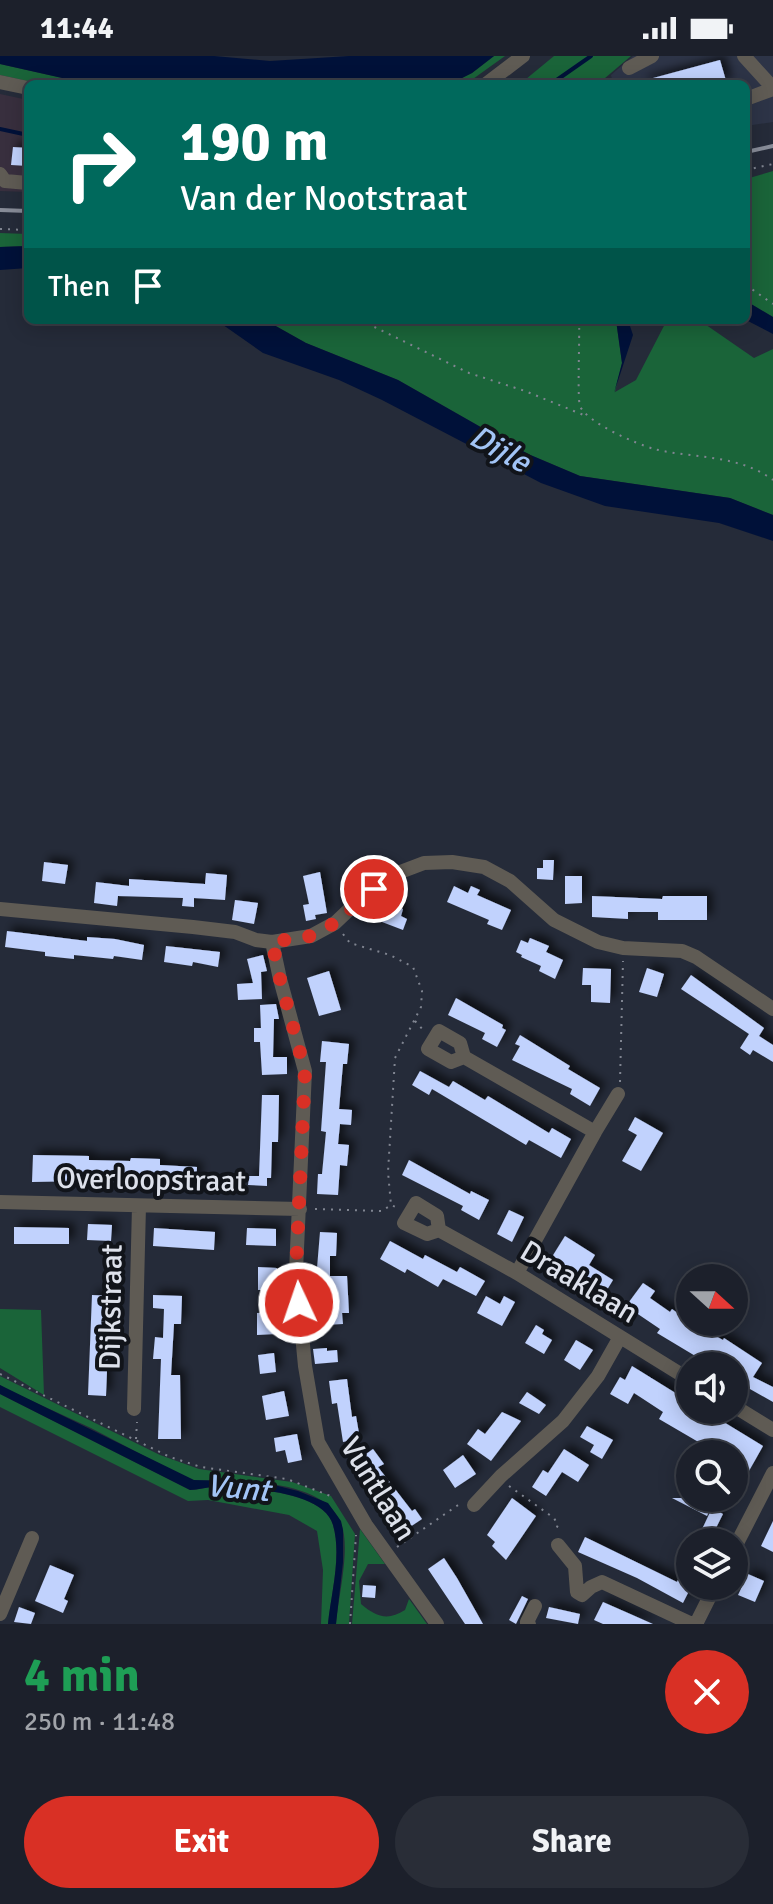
<!DOCTYPE html>
<meta charset="utf-8">
<style>
:root{--surface:#1c202b;--page:#292d37;--text:#f1f3f6;--muted:#a0a3a9;--line:#3a3e47;--accent:#d93025}
body{margin:0;font-family:Signika,sans-serif;background:var(--page);color:var(--text);height:100vh;display:flex;flex-direction:column;font-size:30px;white-space:nowrap}
*{box-sizing:border-box;margin:0}
p{font-size:26px;color:var(--muted)}
.icon{flex:none;width:44px;height:44px;fill:none;stroke:currentColor;stroke-width:2;stroke-linecap:round;stroke-linejoin:round}
.map{position:relative;height:1568px;overflow:hidden}
.details{display:flex;flex-direction:column;background:var(--surface);flex:1}
.details>*{flex:none}
.top-card{position:absolute;left:24px;top:24px;width:726px;height:244px;border-radius:12px;box-shadow:0 4px 20px #0003,0 0 0 2px var(--line);background:#00695c;color:#fff;overflow:hidden}
.needle{width:52px;rotate:111deg}
.tools{position:absolute;left:676px;top:1208px;display:grid;gap:16px}
.tools a{display:grid;place-items:center;width:72px;height:72px;border-radius:50%;background:var(--surface);box-shadow:0 4px 20px #0003,0 0 0 2px var(--line);font-size:40px}
.pin{position:absolute;display:grid;place-items:center;width:68px;height:68px;color:#fff;margin:-34px;border:4px solid #fff;border-radius:50%;box-shadow:0 2px 8px #0007}
.me{position:absolute;width:88px;margin:-44px;rotate:357deg;stroke-linejoin:round;filter:drop-shadow(0 0 6px #0008)}
.turn{display:flex;align-items:center;gap:28px;height:168px;padding:0 24px;font-size:36px}
.turn .icon{width:104px;height:104px;stroke-width:2.5}
.turn b{display:block;font-size:56px;line-height:68px}
.then{display:flex;align-items:center;height:76px;padding:0 24px;background:#0003;gap:16px;font-size:30px}
.round{display:grid;place-items:center;flex:none;width:84px;height:84px;border-radius:42px;background:var(--page)}
.overview{display:flex;align-items:center;justify-content:space-between;height:136px;padding:0 24px}
h1{font-size:48px;font-weight:800;line-height:60px;color:#1e9e55}
.cta{display:flex;gap:16px;margin-top:auto;padding:16px 24px}
.cta a{flex:1;height:92px;border-radius:48px;background:var(--accent);color:#fff;font-size:32px;font-weight:800;line-height:92px;text-align:center}
.cta a+a{background:var(--page);color:var(--text)}
.status{display:flex;justify-content:space-between;align-items:center;height:56px;padding:0 40px;background:var(--surface);direction:ltr}
.status svg{height:22px;fill:currentColor}
.map>svg:first-child{display:block}
.commercial{fill:#382f3e}
.built{fill:#2d3447}
.green{fill:#1a6439}
.water{fill:#001139}
.lines{fill:none;stroke-linecap:round;stroke-linejoin:round}
.stream{stroke:#001139;stroke-width:4}
.building{fill:#c1d2fd;filter:url(#shadow)}
.path{stroke:#808591;stroke-width:2;stroke-dasharray:2 6;stroke-linecap:butt}
.minor{stroke:#5f5b54;stroke-width:14}
.rail{stroke:#878c98;stroke-width:4}
.route{stroke:#d93025;stroke-width:14;stroke-dasharray:0 25.2}
.labels{text-anchor:middle;dominant-baseline:central;stroke-width:8;stroke-linejoin:round;paint-order:stroke}
.street-label{font-size:30px;fill:#dde1eb;stroke:#11141a}
.water-label{font-size:32px;font-style:italic;fill:#a2c4f6;stroke:#11141a}
</style>
<div class="status"><b>11:44</b><svg viewBox="0 0 49 12"><path d="M0 12V9h3v3zM5 12V6h3v6zM10 12V3h3v9zM15 12V0h3v12zM26 1h20v11H26zM47 4h2v5h-2z"/></svg></div>
<div class="map">
<svg width="773" height="1568" viewBox="0 0 773 1568">
<defs>
<filter id="shadow"><feDropShadow dx="5.5" dy="-5.5" stdDeviation="4" flood-color="#0009"/></filter>
</defs>
<rect width="100%" height="100%" fill="#252b39"/>
<path class="commercial" d="M0 38 28 44V136L0 135Z"/>
<path class="built" d="M633 0H773V66L746 70V28H613L611 19Z"/>
<path class="green" d="M494 0H505L466 28H450L472 17Z
M554 0H631L598 28H520Z
M0 8 89 28H41L0 19Z
M773 115V261L746 245V123Z
M0 177 28 178V190L0 191Z
M265 264H616L622 307 615 336 636 324 667 264H699L754 302 773 293V459L730 442 580 420 528 398 398 324 306 287Z
M0 1253 41 1254 44 1339 0 1312Z
M0 1320 160 1399 199 1413 292 1426 331 1440 355 1478 349 1568H336C338 1541 352 1489 340 1465 322 1423 233 1423 194 1425L186 1422 91 1372 8 1334 0 1329Z
M0 1338 190 1434C198 1434 206 1431 214 1431 244 1431 324 1435 333 1469 342 1500 331 1537 328 1568H321L323 1514 317 1475 289 1459 208 1444 188 1445 0 1351Z
M360 1473 385 1508H368L359 1525 361 1548C376 1561 388 1565 405 1554L409 1543 427 1568H352Z"/>
<path class="water" d="M0 0H214L270 5 349 0H494L472 17 450 28H89L0 8Z
M28 190V212L0 214V191Z
M746 245 773 261V278L746 264Z
M216 264H265L306 287 398 324 528 398 580 420 730 442 773 459V485L719 467 605 450 541 427 382 344 339 324 263 297Z
M616 264H628L633 279 614 337 622 307Z
M0 1329 194 1424 262 1426 298 1435 328 1447 341 1465 343 1474V1506L336 1568H328C331 1537 342 1500 333 1469 324 1435 244 1431 214 1431 206 1431 198 1434 190 1434L0 1338Z"/>
<g class="lines">
<path class="stream" d="M551 28 591 0
M0 73 28 79"/>
</g>
<path class="building" d="M720 4 727 28H642V25Z
M13 91 28 92V110L11 109Z
M543 804H554L553 824 537 823V812H543Z
M44 806 68 809 65 828 42 825Z
M320 816 327 857 315 859 316 863 306 865 303 849 309 848 303 820Z
M206 817 227 819 225 844 194 842V851L182 850 183 842 118 840 117 850 94 847 96 826 129 830V823L205 828Z
M565 820H582V847L565 848Z
M454 830 468 837 471 830 480 834 477 839 511 854 502 874 487 868 489 864 447 846Z
M592 840 662 843 663 840H707V864H658V856H628V863L592 861Z
M235 844 258 847 254 868 232 864Z
M389 847 403 853 401 860 407 863 403 874 382 866Z
M7 875 87 885V881L115 883 144 889 142 904 114 900 113 903 74 899V903L45 900V896L5 891Z
M530 882 549 890 546 896 563 904 555 923 539 915 541 910 521 901 522 899 516 896 521 884 528 887Z
M166 890 220 896 218 911 193 906 192 910 164 906Z
M263 899 267 915 261 916 262 943 238 944 237 928 253 927 247 903Z
M583 912 611 913 610 947 591 946V929H582Z
M647 912 664 918 657 941 639 936Z
M329 915 341 954 319 960 307 922Z
M691 919 764 972 759 980 773 989V1006L753 994 750 999 740 992 749 978 681 933Z
M456 942 503 969 502 972 506 974 497 991 482 983 485 977 448 959Z
M276 948 279 963H274L273 1001H287V1018L262 1019 260 986H254V972H261L260 949Z
M520 979 570 1010 568 1013 600 1032 590 1050 570 1038 572 1033 512 1004 520 990 515 988Z
M322 985 349 988 347 1008H343L339 1053 352 1054 351 1069 340 1068 338 1088 349 1089 347 1110 340 1109 338 1139 317 1138 318 1118H322L326 1076 321 1075 326 1006H320Z
M420 1015 449 1031 453 1025 485 1044 488 1040 549 1077 552 1072 571 1083 561 1102 529 1084 526 1089 432 1033 429 1039 412 1029Z
M262 1039H279L278 1086H272L271 1122H267V1130L248 1129 249 1120H259Z
M635 1061 663 1077 641 1115 622 1105 637 1079 628 1074Z
M33 1099 89 1100V1104L130 1105 131 1102 160 1103V1109L197 1111 196 1130 159 1127V1131L137 1130 138 1128 89 1125 32 1126Z
M409 1104 470 1138 471 1135 489 1144 479 1164 461 1154 463 1150 402 1119Z
M509 1154 524 1161 512 1186 497 1178Z
M88 1168 112 1169 111 1185 87 1184Z
M14 1171 69 1172V1188H14Z
M154 1172 215 1176 214 1194 153 1190Z
M247 1172 276 1173V1190L246 1189Z
M320 1176 337 1177 336 1200H330V1220H347L349 1257H342L343 1268 325 1269 326 1277H312L311 1264 321 1263 317 1212Z
M565 1180 595 1199 589 1209 613 1224 607 1234 550 1204Z
M390 1185 423 1203 425 1199 457 1216 460 1211 485 1225 476 1240 443 1223 438 1231 407 1213 405 1217 380 1203Z
M258 1211 277 1212V1234H258Z
M643 1227 655 1235 650 1242 670 1256 672 1253 690 1266 723 1284 724 1282 762 1307 753 1321 773 1331V1346L734 1324V1310H712L657 1277 660 1273 626 1250Z
M92 1239 114 1240 113 1265H109L106 1340 88 1339Z
M153 1239 182 1240 181 1268H174L171 1319H180L181 1383H158L161 1303H153L155 1281 163 1282 164 1253 153 1252Z
M486 1240 500 1248 504 1240 515 1246 502 1270 477 1257Z
M278 1256V1278L257 1279V1257Z
M536 1269 544 1274 542 1278 552 1284 544 1298 525 1287Z
M576 1284 593 1294 580 1314 564 1304Z
M327 1292V1295L337 1294 338 1306 315 1308 313 1293Z
M274 1297 276 1316 260 1318 258 1299Z
M632 1310 690 1346V1354H704L763 1390 749 1415 734 1407V1398H719L659 1363 663 1356 634 1337 628 1348 610 1338 620 1321 625 1324Z
M347 1323 352 1361 356 1360 360 1383 343 1386 337 1347 332 1348 329 1325Z
M284 1335 289 1360 266 1364 262 1340Z
M527 1336 546 1349 539 1358 519 1347Z
M502 1356 521 1365 491 1405 467 1388 478 1373 485 1378Z
M587 1370 613 1384 602 1403 590 1396 594 1389 580 1381Z
M297 1378 302 1404 288 1407 285 1394 276 1396 274 1382Z
M373 1393 384 1408 378 1411 412 1455 415 1453 422 1463 404 1475 400 1469 394 1473 376 1445 379 1443 348 1403 361 1394 362 1401Z
M564 1393 589 1409 578 1426 562 1416 546 1440 532 1431 543 1414 548 1417Z
M463 1399 476 1418 455 1432 443 1414Z
M512 1442 536 1460 506 1504 492 1490 495 1486 487 1479Z
M672 1442H708L714 1445 707 1460Z
M712 1452 723 1458 709 1486H696Z
M773 1465V1496L761 1490Z
M585 1481 677 1526 690 1498V1533L683 1547 637 1522 578 1496Z
M444 1502 457 1522 483 1568H465L428 1513Z
M50 1509 74 1519 64 1543 68 1545 63 1557 35 1545Z
M748 1518 764 1525 755 1546 738 1539Z
M363 1529 376 1530 375 1542 362 1541Z
M522 1540 528 1543 516 1568 509 1564Z
M603 1546 612 1550 653 1568H603L594 1564Z
M19 1551 35 1557 31 1568 14 1566Z
M549 1551 580 1558 578 1568 546 1562Z"/>
<g class="lines">
<path class="path" d="M746 114 773 108
M0 173 28 174
M746 229 773 248
M360 264 469 317 525 335 586 360
M579 264C580 279 577 342 580 350 587 367 637 388 654 393 695 403 738 398 773 424
M343 878 350 887 390 899 413 911 422 935 421 951 395 1002 388 1116 391 1149
M415 965 424 975
M620 1026 623 905
M315 1153 382 1155 391 1149 398 1152
M0 1318 170 1401 201 1411 287 1423 333 1441
M136 1383 137 1366
M509 1430 554 1462 558 1469 555 1475
M397 1491 461 1447
M350 1568 356 1479"/>
<path class="minor" d="M744 0 773 32
M629 12 652 0
M0 26 28 32
M486 28 523 0
M746 43 773 33
M0 118 5 125 28 127
M0 853 193 871 235 876 256 884 272 886 311 880 335 867 354 849 395 818 424 807 452 806 484 811 510 825 554 864 598 886 623 892 682 895 696 901 773 953
M272 886 280 923 305 1015 296 1215 305 1310 318 1386 366 1469 437 1568
M464 1001 451 1006 428 993 439 975 460 987 464 1001 595 1076 517 1217
M595 1076 618 1038
M0 1146 300 1153
M439 1174 437 1160 416 1147 404 1167 427 1178 439 1174 517 1217 690 1324
M734 1350 773 1374
M134 1353 139 1150
M474 1449 501 1420 563 1365 598 1320 620 1281
M558 1489 575 1510 577 1536 582 1539 591 1531 602 1526 692 1568
M734 1493 773 1417
M0 1558 32 1482
M529 1568 527 1566 535 1550
M696 1568 715 1530"/>
<path class="rail" d="M746 96 773 90
M0 154 28 155"/>
</g>
<g class="lines">
<path class="route" d="M299 1247 296 1215 305 1015 280 923 272 886 311 880 335 867 374 833"/>
</g>
<g class="labels">
<g class="street-label">
<text transform="translate(151 1124) rotate(1)">Overloopstraat</text>
<text transform="translate(579 1226) rotate(31)">Draaklaan</text>
<text transform="translate(111 1251) rotate(-89)">Dijkstraat</text>
<text transform="translate(378 1433) rotate(58)">Vuntlaan</text>
</g>
<g class="water-label">
<text transform="translate(500 393) rotate(29)">Dijle</text>
<text transform="translate(238 1432) rotate(5)">Vunt</text>
</g>
</g>
</svg>
<div class="tools">
<a><svg class="needle" viewBox="-14 -14 28 28"><path d="M0-13l5 13h-10z" fill="#e53935"/><path d="M0 13l5-13h-10z" fill="#a0a3a9"/></svg></a>
<a><svg class="icon" aria-label="sound" viewBox="0 0 24 24"><path d="M4 9h4l5-4v14l-5-4H4zM17 9q2 3 0 6"/></svg></a>
<a><svg class="icon" aria-label="search" viewBox="0 0 24 24"><circle cx="10" cy="10" r="6"/><path d="M15 15l6 6"/></svg></a>
<a><svg class="icon" aria-label="layers" viewBox="0 0 24 24"><path d="M12 4l9 5-9 5-9-5zM3 14l9 5 9-5"/></svg></a>
</div>
<div class="pin" style="left:374px;top:833px;background:#d93025"><svg class="icon" aria-label="arrive" viewBox="0 0 24 24"><path d="M6 21V4h12l-3 4 3 4H6"/></svg></div>
<svg class="me" style="left:299px;top:1247px" viewBox="-20 -20 40 40"><circle r="17" fill="#d93025" stroke="#fff" stroke-width="3"/><path d="M0-11L8 9 0 5-8 9z" fill="#fff"/></svg>
<div class="top-card">
<div class="turn"><svg class="icon" aria-label="right" viewBox="0 0 24 24"><path d="M7 20v-9h11M14 6l5 5-5 5"/></svg><div><b>190 m</b>Van der Nootstraat</div></div>
<div class="then">Then<svg class="icon" aria-label="arrive" viewBox="0 0 24 24"><path d="M6 21V4h12l-3 4 3 4H6"/></svg></div>
</div>
</div>
<section class="details">
<div class="overview"><div><h1>4 min</h1><p>250 m · 11:48</p></div><a class="round" style="background:#d93025;color:#fff"><svg class="icon" aria-label="close" viewBox="0 0 24 24"><path d="M6 6l12 12M18 6L6 18"/></svg></a></div>
<div class="cta"><a>Exit</a><a>Share</a></div>
</section>
